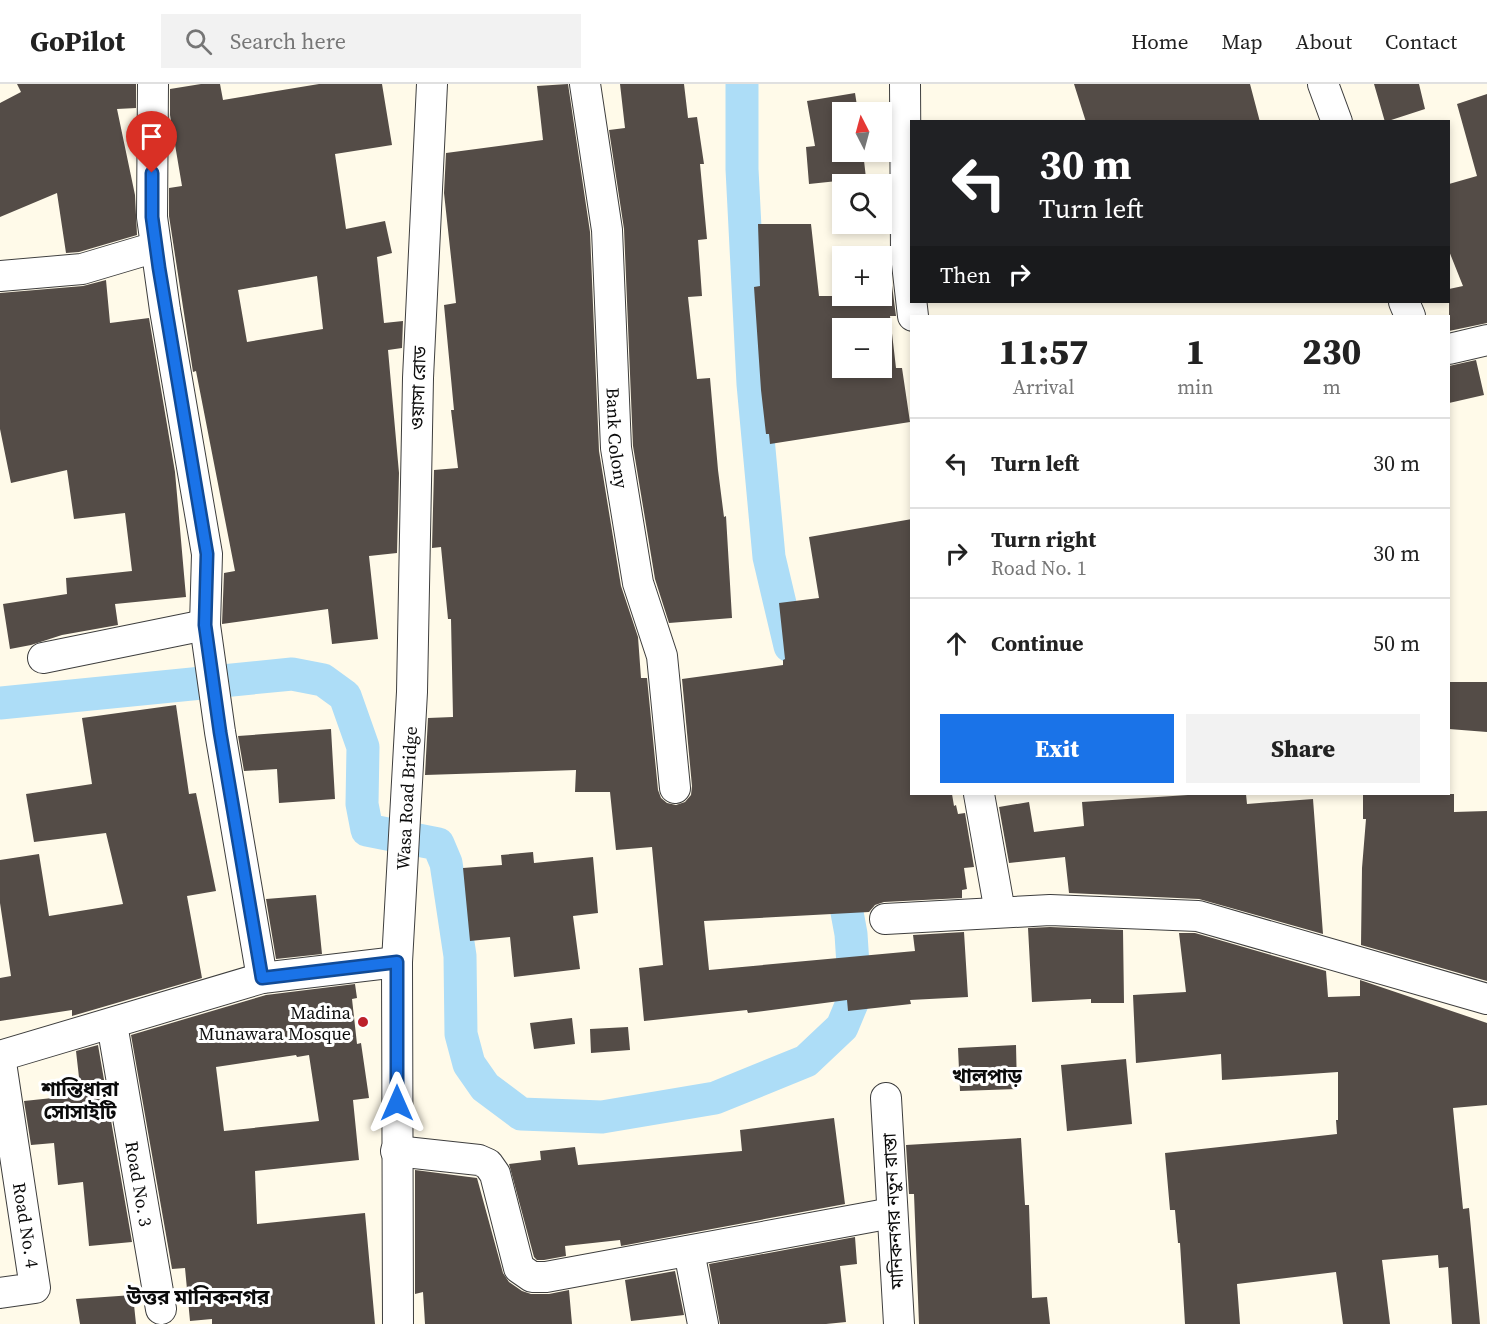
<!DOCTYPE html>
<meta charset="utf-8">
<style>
:root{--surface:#fff;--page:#f2f2f2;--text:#222;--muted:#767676;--line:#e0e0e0;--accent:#1a73e8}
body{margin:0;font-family:"Source Serif 4","Noto Sans Bengali",serif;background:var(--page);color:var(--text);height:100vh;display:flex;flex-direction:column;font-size:22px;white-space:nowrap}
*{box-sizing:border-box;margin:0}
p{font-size:20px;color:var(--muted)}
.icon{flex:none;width:33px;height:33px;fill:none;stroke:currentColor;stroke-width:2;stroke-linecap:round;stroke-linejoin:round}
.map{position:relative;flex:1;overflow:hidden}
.details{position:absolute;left:910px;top:231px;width:540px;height:480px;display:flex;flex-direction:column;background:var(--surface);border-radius:0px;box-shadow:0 3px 9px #0003}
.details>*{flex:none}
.banner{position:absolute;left:910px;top:36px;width:540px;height:183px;border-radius:0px;box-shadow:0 3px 9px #0003;background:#202124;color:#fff;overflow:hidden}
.needle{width:39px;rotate:354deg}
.controls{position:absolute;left:832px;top:18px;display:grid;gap:12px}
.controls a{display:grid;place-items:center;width:60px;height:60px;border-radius:0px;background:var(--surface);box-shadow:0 3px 9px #0003;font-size:30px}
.pin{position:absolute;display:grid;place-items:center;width:51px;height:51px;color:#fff;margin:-62px -26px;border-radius:50% 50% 50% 0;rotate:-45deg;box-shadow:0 0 6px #0007}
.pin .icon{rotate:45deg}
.me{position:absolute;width:66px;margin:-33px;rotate:0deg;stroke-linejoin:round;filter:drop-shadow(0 0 4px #0008)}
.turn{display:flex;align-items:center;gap:21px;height:126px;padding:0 30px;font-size:27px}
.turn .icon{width:78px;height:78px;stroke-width:2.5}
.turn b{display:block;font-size:42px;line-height:51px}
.then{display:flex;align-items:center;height:57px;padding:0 30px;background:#0003;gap:12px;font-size:22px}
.eta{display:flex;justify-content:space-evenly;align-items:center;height:102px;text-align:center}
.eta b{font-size:36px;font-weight:800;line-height:42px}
.action{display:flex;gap:12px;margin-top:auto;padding:12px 30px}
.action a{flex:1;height:69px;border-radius:0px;background:var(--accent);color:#fff;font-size:24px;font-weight:800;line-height:69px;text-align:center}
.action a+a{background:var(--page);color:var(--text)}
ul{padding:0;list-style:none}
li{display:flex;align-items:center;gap:18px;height:90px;padding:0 30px;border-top:2px solid var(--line)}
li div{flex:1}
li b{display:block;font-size:22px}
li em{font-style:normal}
header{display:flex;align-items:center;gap:36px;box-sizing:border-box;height:84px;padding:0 30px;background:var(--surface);border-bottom:2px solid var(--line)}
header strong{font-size:28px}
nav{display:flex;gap:33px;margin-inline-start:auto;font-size:21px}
.search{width:420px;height:54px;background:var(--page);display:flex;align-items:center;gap:15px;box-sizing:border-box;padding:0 21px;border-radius:0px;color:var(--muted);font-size:22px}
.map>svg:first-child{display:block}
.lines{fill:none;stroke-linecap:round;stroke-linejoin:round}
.canal{stroke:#adddf7;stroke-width:33}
.building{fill:#544c47;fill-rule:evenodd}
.street-casing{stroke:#3e3e3e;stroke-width:32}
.street{stroke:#fff;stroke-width:30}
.route-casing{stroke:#114b97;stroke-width:15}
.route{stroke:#1a73e8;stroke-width:10}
.poi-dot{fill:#bd212c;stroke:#fff;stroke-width:2}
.labels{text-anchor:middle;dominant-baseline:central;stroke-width:6;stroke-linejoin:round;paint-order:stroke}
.street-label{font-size:18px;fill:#0b0b0b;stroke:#fff}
.poi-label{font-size:18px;fill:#0b0b0b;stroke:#fff;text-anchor:end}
.neighbourhood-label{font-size:20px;font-weight:bold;fill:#0b0b0b;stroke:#fff}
.quarter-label{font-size:21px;font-weight:bold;fill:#0b0b0b;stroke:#fff}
</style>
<header>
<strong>GoPilot</strong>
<div class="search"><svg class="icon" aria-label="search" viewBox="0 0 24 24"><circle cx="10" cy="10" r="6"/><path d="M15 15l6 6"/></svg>Search here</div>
<nav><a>Home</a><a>Map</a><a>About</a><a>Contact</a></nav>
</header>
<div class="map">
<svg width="1487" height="1240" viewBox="0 0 1487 1240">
<rect width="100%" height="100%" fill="#fffae9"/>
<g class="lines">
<path class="canal" d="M742 0V85L753 300 769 473 790 562
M0 619 292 590 323 596 345 612 363 663 362 720 367 746 438 760 446 779 460 872 461 950 469 980 485 1003 521 1030 602 1033 715 1014 806 977 842 943 855 912 851 850 839 785"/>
</g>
<path class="building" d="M17 0H136V24L117 25 135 111 137 151 79 168 66 169 57 109 0 133V19L21 8Z
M201 0H220L223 16 319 0H382L392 61 335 70 346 145 385 137 392 169 377 173 384 239 403 237 402 264 388 266 399 389 397 469 369 472 378 555 332 560 328 525 222 540 224 489 235 487 196 287 193 288 169 132V104L182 102 170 31V5ZM317 192 323 245 247 258 238 206Z
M568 0 590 148 599 367 621 502 638 553 641 594H647L658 706 661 714 667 719 676 721 685 718 691 711 692 702 682 595 783 581V576L785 575 779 519 819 514 809 453 912 435V710H952L954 722 956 721 958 730 965 729 974 783 964 784 967 805 962 806V814L884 818 875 821 869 828 704 837 709 886 915 867 913 851 964 848 968 913 910 916 911 920 848 927 847 916 748 929 747 926 644 937 639 884 663 881 652 763 616 766 610 708H575L576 686 425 691 428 634 453 633 451 535H448L441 463 432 464 434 386 458 384 451 326H454L444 221 456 219 444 109 446 69 543 56 537 2Z
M620 0H684L688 34 697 33 704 80H700L707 155 698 156 702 212 688 213 697 295 710 294 718 386 724 433 726 432 732 534 669 539 655 495 633 362 624 145 609 46 625 44Z
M1074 0H1250L1260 38H1086Z
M1374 0H1419L1425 25 1385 38Z
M855 9 858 28H843V68H863L866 94 809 100 806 63 815 62 807 17Z
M1487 10V239L1449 247V205L1463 202 1449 167V100L1477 92 1457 20Z
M758 140H811L819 212H882V195L891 194 896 232H890L896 284H902L910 338 770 360 769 350H766L761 306 754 203 760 202ZM843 244H882V284H843Z
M106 196 110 239 149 234 175 388 186 513 115 520 118 541 62 551 31 561 10 565 3 520 67 510 66 494 132 487 125 429 74 435 67 386 11 399 0 345V209L83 202Z
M1476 276 1484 311 1449 319V282Z
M1449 598H1487V648L1449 645Z
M176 621 189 710 196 709 216 807 187 812 202 894 72 932V926L0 937V894L11 892 0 819V776L39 770 49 832 123 820 106 749 34 758 26 710 92 700 82 634Z
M331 645 335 715 279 719 277 685 244 687 238 652Z
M1203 710H1246L1247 720 1313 715 1323 850 1199 815 1069 809 1065 773 1009 779 999 723 1029 718 1034 748 1084 742 1082 718Z
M1363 710H1454V728L1487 727V897L1361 861 1362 784 1366 735H1363Z
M533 768 534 779 593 773 598 829 573 832 580 885 514 893 510 853 470 857 463 784 502 781 501 771Z
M316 811 322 870 276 875 266 815Z
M1050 843 1123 846 1124 919H1091V915L1032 918 1028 844Z
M1179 849H1195L1326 887 1328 913 1360 912V896L1487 939V1021L1453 1024 1463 1125 1469 1124 1480 1240H1452L1448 1183 1439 1184 1438 1171 1382 1176 1390 1240H1343L1336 1188 1237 1200 1240 1240H1185L1180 1159H1178L1175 1126H1170L1165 1069 1337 1050 1336 1036H1338V988L1222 996 1221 970 1136 979 1133 911 1186 908Z
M355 900 357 914 352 915 357 960 361 959 369 1014 353 1016 359 1076 255 1087 257 1140 365 1129 375 1240H212V1235L190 1237 185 1184 172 1185 131 951 266 911ZM296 971 297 973 309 971 319 1037 224 1047 216 983Z
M572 934 575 960 534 965 530 939Z
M628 943 630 966 591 969 590 945Z
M98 961 132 1158 89 1162 83 1098 58 1101 54 1059 31 1061 24 1017 81 1011 76 967Z
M1016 961 1017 1005 960 1007 958 964Z
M1126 975 1132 1040 1067 1047 1061 981Z
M834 1034 845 1120 621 1162 620 1156 565 1162 566 1172 544 1176H537L534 1173 509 1080 541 1076 540 1067 575 1063 578 1081 742 1067 740 1046Z
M1021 1054 1025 1121H1029L1032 1214 1047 1213 1050 1240H919L914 1110H909L906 1061Z
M415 1086 477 1094 503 1189 509 1198 522 1207 531 1210H549L569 1206 572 1240H425L423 1208 415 1210Z
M855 1153 857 1180 840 1182 846 1238 826 1240H720L709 1180Z
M675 1187 684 1231 631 1237 625 1196Z
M133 1211 136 1240H80L76 1215Z"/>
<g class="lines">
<defs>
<g id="street">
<path d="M153 0 152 133 165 226 207 470 205 541 220 648 262 894"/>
<path id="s1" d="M585 0 607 146 616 364 638 499 662 572 675 704"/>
<path d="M905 0 906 171 913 232"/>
<path d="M1323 0 1337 38"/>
<path d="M0 192 82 185 156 163"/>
<path d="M1404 218 1410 232"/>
<path d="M1449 265 1487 256"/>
<path d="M43 574 205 541"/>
<path d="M979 710 1000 828"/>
<path d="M885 835 1050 826 1198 832 1487 915"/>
<path id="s2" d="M112 940 161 1225"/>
<path d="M0 972 262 894 397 878"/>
<path d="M886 1014 899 1240"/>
<path d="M396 1067 479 1076 488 1080 495 1090 519 1184 532 1193H546L892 1129"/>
<path d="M689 1167 703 1240"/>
<path d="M0 1209 35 1204 0 972"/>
<path id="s3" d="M398 1240 397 878 412 608 418 294 432 0"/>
</g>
</defs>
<use href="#street" class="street-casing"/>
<use href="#street" class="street"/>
</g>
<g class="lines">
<defs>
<path id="route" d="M152 89V133L159 184 207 470 205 541 220 648 262 894 397 878V1019"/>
</defs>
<use href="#route" class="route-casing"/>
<use href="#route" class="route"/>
</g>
<circle class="poi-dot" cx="363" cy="938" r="6"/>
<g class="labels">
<g class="street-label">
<text transform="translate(418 304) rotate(-88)">ওয়াসা রোড</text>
<text stroke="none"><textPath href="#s1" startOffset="356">Bank Colony</textPath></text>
<text stroke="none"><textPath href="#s3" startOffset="526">Wasa Road Bridge</textPath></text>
<text stroke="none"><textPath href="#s2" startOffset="162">Road No. 3</textPath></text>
<text transform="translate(893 1127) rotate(-93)">মানিকনগর নতুন রাস্তা</text>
<text transform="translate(26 1141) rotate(81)">Road No. 4</text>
</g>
<g class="poi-label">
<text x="351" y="928">Madina<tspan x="351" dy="21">Munawara Mosque</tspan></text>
</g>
<g class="neighbourhood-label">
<text x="987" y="992">খালপাড়</text>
<text x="80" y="1005">শান্তিধারা<tspan x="80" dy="23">সোসাইটি</tspan></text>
</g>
<g class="quarter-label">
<text x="198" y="1212">উত্তর মানিকনগর</text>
</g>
</g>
</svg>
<div class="controls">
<a><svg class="needle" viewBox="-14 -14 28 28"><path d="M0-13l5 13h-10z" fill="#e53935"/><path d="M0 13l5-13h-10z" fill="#767676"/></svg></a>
<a><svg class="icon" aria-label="search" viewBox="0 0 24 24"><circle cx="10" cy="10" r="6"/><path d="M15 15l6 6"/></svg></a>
<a>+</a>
<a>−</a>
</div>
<div class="pin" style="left:152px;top:89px;background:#d93025"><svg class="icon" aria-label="arrive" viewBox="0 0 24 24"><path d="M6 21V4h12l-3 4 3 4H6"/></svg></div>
<svg class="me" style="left:397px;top:1019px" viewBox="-20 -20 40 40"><path d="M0-17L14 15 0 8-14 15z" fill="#1a73e8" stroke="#fff" stroke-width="4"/></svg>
<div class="banner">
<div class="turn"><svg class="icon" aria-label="left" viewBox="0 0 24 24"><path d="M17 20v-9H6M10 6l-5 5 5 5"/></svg><div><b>30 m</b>Turn left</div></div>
<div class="then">Then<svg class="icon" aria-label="right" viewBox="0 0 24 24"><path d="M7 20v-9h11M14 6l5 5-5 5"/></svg></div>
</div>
<section class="details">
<div class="eta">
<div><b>11:57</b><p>Arrival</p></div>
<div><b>1</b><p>min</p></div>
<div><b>230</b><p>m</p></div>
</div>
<ul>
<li><svg class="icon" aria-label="left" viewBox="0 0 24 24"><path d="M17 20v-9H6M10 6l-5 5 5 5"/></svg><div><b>Turn left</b></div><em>30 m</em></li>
<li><svg class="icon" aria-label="right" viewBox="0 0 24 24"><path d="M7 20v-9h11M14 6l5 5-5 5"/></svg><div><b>Turn right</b><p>Road No. 1</p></div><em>30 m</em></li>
<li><svg class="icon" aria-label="ahead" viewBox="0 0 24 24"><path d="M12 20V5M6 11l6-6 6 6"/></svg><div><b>Continue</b></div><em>50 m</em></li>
</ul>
<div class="action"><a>Exit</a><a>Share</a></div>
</section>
</div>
